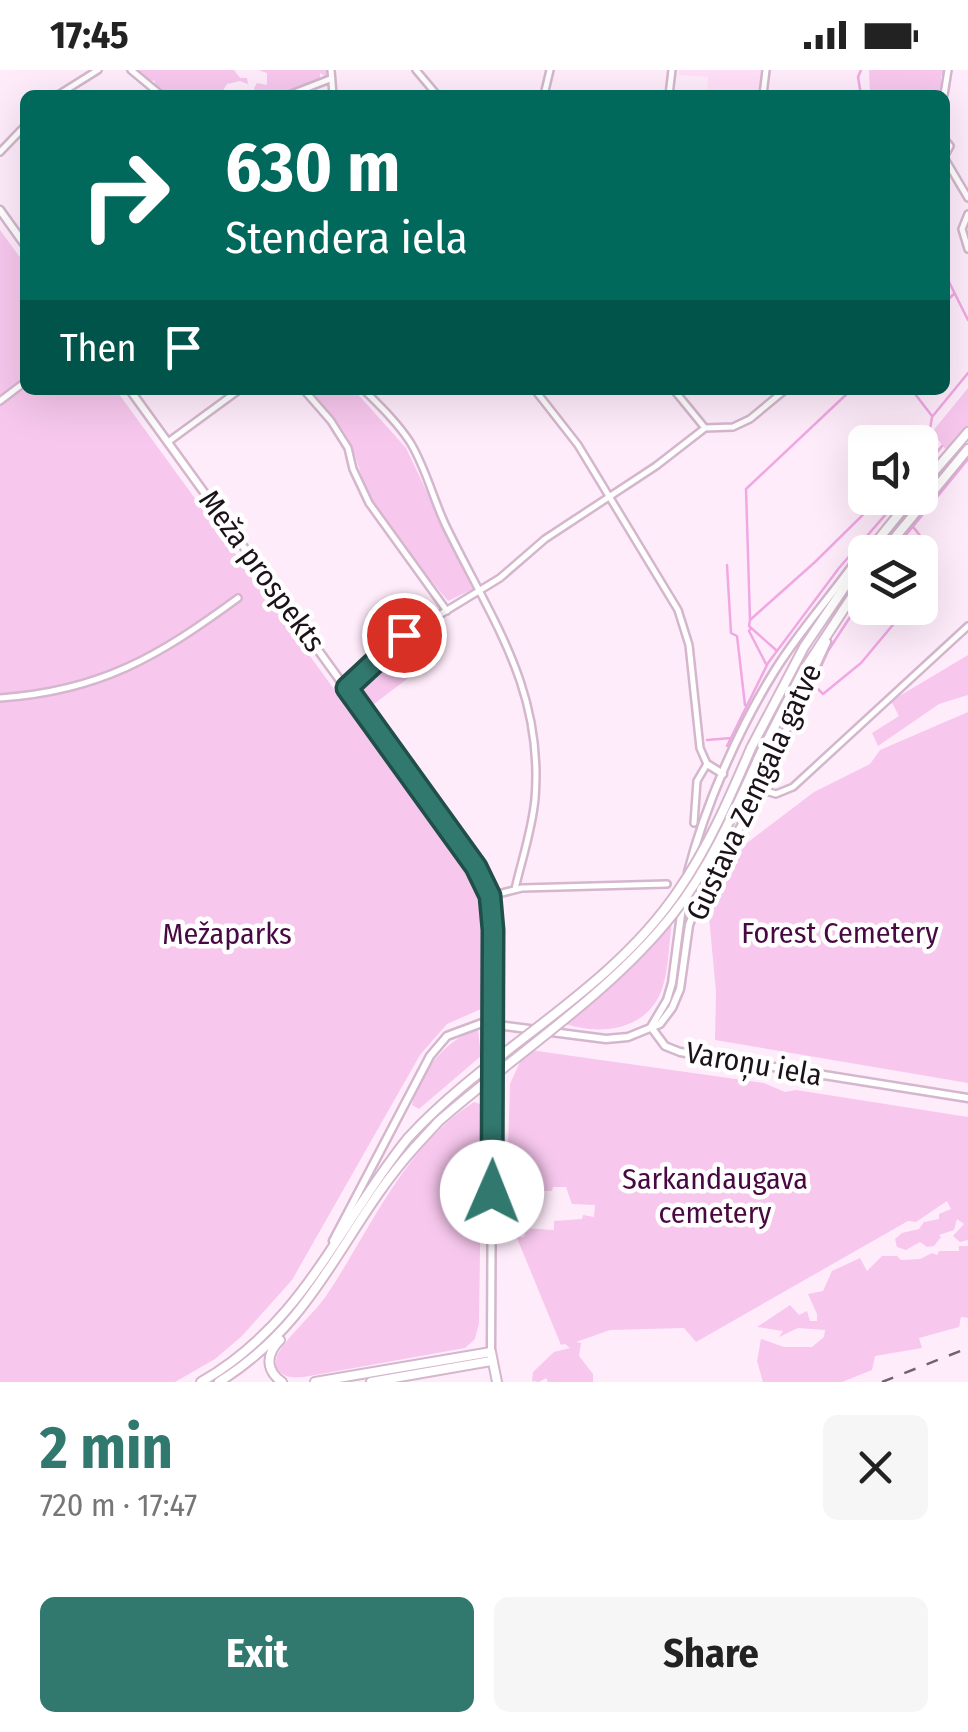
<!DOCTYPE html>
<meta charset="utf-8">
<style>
:root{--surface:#fff;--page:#f6f6f6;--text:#222;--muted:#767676;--accent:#31786e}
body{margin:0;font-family:"Fira Sans Condensed",sans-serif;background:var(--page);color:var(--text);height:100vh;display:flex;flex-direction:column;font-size:38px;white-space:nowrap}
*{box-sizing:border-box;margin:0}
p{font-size:32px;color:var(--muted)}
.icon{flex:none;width:55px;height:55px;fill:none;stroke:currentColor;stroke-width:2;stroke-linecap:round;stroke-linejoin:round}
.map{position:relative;height:1312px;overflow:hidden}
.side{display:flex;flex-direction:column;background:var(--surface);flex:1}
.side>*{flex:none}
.guide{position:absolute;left:20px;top:20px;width:930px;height:305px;border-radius:15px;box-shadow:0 10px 40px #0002;background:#00695c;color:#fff;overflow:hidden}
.tools{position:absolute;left:848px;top:355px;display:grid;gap:20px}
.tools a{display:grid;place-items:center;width:90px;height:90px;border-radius:15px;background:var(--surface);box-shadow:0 10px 40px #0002;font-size:50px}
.pin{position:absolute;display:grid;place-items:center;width:85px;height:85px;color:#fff;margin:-42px;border:5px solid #fff;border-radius:50%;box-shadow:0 2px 10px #0007}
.me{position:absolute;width:110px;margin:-55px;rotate:1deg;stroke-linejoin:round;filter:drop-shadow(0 0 8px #0008)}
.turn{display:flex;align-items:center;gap:35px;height:210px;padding:0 40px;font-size:45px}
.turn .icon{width:130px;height:130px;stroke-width:2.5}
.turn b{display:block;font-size:70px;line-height:85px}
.then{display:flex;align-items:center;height:95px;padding:0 40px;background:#0003;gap:20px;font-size:38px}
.round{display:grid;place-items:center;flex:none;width:105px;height:105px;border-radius:15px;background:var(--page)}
.summary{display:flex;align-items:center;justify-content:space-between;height:170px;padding:0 40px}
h1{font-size:60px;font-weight:700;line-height:75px;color:var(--accent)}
.primary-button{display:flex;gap:20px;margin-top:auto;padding:20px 40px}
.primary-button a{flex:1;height:115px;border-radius:15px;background:var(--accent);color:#fff;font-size:40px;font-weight:700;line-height:115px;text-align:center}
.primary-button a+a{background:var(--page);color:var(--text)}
.status{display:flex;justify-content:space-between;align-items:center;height:70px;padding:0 50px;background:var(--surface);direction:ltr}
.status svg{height:28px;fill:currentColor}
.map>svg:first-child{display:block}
.built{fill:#ffe0f8}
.green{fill:#f7c7ed}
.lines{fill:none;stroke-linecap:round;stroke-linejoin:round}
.stream{stroke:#f0a8e3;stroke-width:2.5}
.minor-casing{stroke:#d4b6cd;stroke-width:10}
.tertiary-casing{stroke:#d4b6cd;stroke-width:11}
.primary-casing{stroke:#d4b6cd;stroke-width:12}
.minor{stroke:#fff;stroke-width:5}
.tertiary{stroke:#fff;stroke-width:6}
.primary{stroke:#fff;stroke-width:8}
.rail{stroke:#71646f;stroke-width:2.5;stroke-dasharray:12 12;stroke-linecap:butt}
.primary-bridge-casing{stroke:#d4b6cd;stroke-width:12;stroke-linecap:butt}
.primary-bridge{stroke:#fff;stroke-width:8}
.route-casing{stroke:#204e48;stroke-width:25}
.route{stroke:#31786e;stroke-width:18}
.labels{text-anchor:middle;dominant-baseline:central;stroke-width:9;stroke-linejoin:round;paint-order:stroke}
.street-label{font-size:30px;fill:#1c121a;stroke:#fff}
.park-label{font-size:30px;fill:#480841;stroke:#fff}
</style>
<div class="status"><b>17:45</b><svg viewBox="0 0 49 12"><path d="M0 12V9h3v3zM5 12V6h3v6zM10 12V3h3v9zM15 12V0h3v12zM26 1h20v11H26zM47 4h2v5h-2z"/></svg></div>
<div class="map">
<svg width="968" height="1312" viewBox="0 0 968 1312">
<rect width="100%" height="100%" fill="#ffecfb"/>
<path class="built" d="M679 0H761L758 25H707L708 7 679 5Z"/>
<path class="green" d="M134 0H234L240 8H247L248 14 240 11 227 14 222 22 224 25H167L154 17 155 11 148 10Z
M258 0H326V7L320 3V9L275 25H256L254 18 257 13 267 15V3Z
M869 0H945L941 7 942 25H870Z
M0 160 25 194V320H116L476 814 485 848 486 870 481 939 447 954 420 985 292 1210 242 1266 215 1289 175 1312H0Z
M968 318V356L947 381 932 362Z
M309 320H354L406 378 473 519 448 531C422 500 396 467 374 432 362 414 359 395 351 375 342 354 325 337 309 320Z
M397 578 415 603 370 637 357 618 378 592Z
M968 585V625L939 634 878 676 872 663 899 646 891 631Z
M968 642V1013L715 970 716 922 709 847 710 821 731 785 814 722 870 694 880 680Z
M672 852C669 873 669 896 663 916 650 960 601 967 563 953L638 891Z
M478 959 481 986 419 1039 412 1035C418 1004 447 968 478 959Z
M530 980 764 1013 785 1022 796 1020 968 1047V1170L960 1172 953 1166 964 1154 957 1149 954 1160 939 1165 941 1167 934 1176 927 1177 920 1172 906 1180 897 1177 895 1169 902 1163 919 1159 924 1152 939 1149V1144L951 1139 947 1131 916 1152 908 1151 696 1272 684 1258 610 1260 576 1272 581 1273 579 1286 593 1304V1312H548L546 1308 539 1312 532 1311 533 1302 554 1282 570 1278 565 1274 561 1275 517 1168H506V1158H517L521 1168 525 1166 523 1158 554 1160V1151L582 1149 583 1145 594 1147 595 1135 572 1134 566 1117H553L552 1121 522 1120 516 1127H505L503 1106 508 1081 510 1014 520 992Z
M474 1032 480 1034 482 1039 479 1253 475 1269 465 1278 304 1307C290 1308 284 1308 275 1297L277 1285C290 1263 311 1247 326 1226 370 1161 404 1076 474 1032Z
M959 1176H968V1248L961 1247 959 1257 919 1268 922 1278 875 1286 872 1300 842 1312H763L757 1291 761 1269 784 1277H812L824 1267 825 1260 798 1258 779 1267 783 1261 757 1257 790 1235 799 1245 807 1241 810 1251H817V1244L808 1224 823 1221 832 1201 860 1188 867 1201 882 1186H897L901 1190 920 1189 932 1183 937 1185 939 1181H959Z"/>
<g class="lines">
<path class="stream" d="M861 25 858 7 861 0
M945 204 968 250
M945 232 954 224
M912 320 932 346
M920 386 927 379 932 347 968 303
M920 403 942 376
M914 458 936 486 920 502
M892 482 968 389
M727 495 731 563 737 566 745 635
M750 550 746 419 851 320
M751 558 749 561 766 594
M776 580 749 556 750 550 815 492 880 428
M818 619 823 624 861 593 907 538
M800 656 799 652 817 617 814 612 828 581 865 524
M707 670 731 668
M727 676 768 593 839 498 900 428"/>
<defs>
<path id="minor" d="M131 0 161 25
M331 0 333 25
M416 0 437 25
M58 25 98 0
M289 25 330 9
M544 25 550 0
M669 25 672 0
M763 25 766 0
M944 25 948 0
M945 70 950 76 945 85
M0 82 25 56
M945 89 968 128
M968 144 962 159 968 179
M304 320 331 351 348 378 353 399 369 433 447 541
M364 320C380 336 397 352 410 372 426 398 433 429 446 456 491 549 544 619 535 729 532 760 522 789 515 819
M535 320 578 375 678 540 689 575 700 678 707 694 697 711 694 753
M674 320 705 358
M0 331 25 312
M168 372 239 320
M347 618 390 575 500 508 545 469 656 396 705 358 733 357 750 349 785 320
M0 628C101 621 159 586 238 528
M759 719 776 724 793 717 968 556
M490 826 522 818 667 814"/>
<path id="tertiary" d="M0 140 25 175
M130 320 475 797 490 826 493 860 491 1282
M707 694 723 704
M688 802C705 736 738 660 774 602 797 564 828 530 853 495L862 489
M651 957 667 930 672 913 685 814
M651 957 665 976 680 982 968 1028
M333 1171 430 986 447 966 482 953 606 969 628 967 660 954 672 938 680 919 689 855 699 828 745 749 827 572"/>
<path id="primary" d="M920 418 968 362
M868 482 912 428
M883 482 968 379
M751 678 804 577 865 487
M761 683 802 603 865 507
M280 1270C266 1284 265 1300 282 1312
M201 1312C304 1253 338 1155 408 1068
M219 1312C320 1249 342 1158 415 1077
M315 1312 491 1282 497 1312
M371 1312 491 1291"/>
</defs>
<use href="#minor" class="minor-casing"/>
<use href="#tertiary" class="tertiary-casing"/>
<use href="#primary" class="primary-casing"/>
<use href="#minor" class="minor"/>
<use href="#tertiary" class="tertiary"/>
<use href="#primary" class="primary"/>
<path class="rail" d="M882 1312 968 1278"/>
<defs>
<path id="primary-bridge" d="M408 1068C490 979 609 923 678 821 708 778 730 727 751 678
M415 1077 439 1051C515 984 610 924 673 844 711 796 736 738 761 683"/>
</defs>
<use href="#primary-bridge" class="primary-bridge-casing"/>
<use href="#primary-bridge" class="primary-bridge"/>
</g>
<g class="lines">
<defs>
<path id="route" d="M404 565 347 618 476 797 490 826 493 860 492 1122"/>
</defs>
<use href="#route" class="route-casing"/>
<use href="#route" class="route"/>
</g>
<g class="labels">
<g class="street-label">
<text transform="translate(262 501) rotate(54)">Meža prospekts</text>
<text transform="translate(754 722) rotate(-65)">Gustava Zemgala gatve</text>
<text transform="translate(754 994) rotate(10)">Varoņu iela</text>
</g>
<g class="park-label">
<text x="840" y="863">Forest Cemetery</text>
<text x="227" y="864">Mežaparks</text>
<text x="715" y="1109">Sarkandaugava<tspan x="715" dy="34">cemetery</tspan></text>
</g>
</g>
</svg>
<div class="tools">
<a><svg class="icon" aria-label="sound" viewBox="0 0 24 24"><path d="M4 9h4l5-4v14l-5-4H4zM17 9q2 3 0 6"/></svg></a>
<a><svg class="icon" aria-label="layers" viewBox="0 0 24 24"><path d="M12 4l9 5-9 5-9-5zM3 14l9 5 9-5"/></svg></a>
</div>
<div class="pin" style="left:404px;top:565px;background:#d93025"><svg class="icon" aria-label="arrive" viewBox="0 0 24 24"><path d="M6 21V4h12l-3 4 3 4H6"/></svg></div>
<svg class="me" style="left:492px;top:1122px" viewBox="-20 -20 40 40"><circle r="19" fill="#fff"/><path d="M0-13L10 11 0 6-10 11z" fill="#31786e"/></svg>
<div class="guide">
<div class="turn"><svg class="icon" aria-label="right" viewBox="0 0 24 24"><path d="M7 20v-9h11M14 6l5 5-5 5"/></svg><div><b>630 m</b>Stendera iela</div></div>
<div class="then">Then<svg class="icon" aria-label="arrive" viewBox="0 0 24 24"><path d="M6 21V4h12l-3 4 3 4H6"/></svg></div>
</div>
</div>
<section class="side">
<div class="summary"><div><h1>2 min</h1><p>720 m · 17:47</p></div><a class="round"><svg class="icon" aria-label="close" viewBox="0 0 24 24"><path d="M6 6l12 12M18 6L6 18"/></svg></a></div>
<div class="primary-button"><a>Exit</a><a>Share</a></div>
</section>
